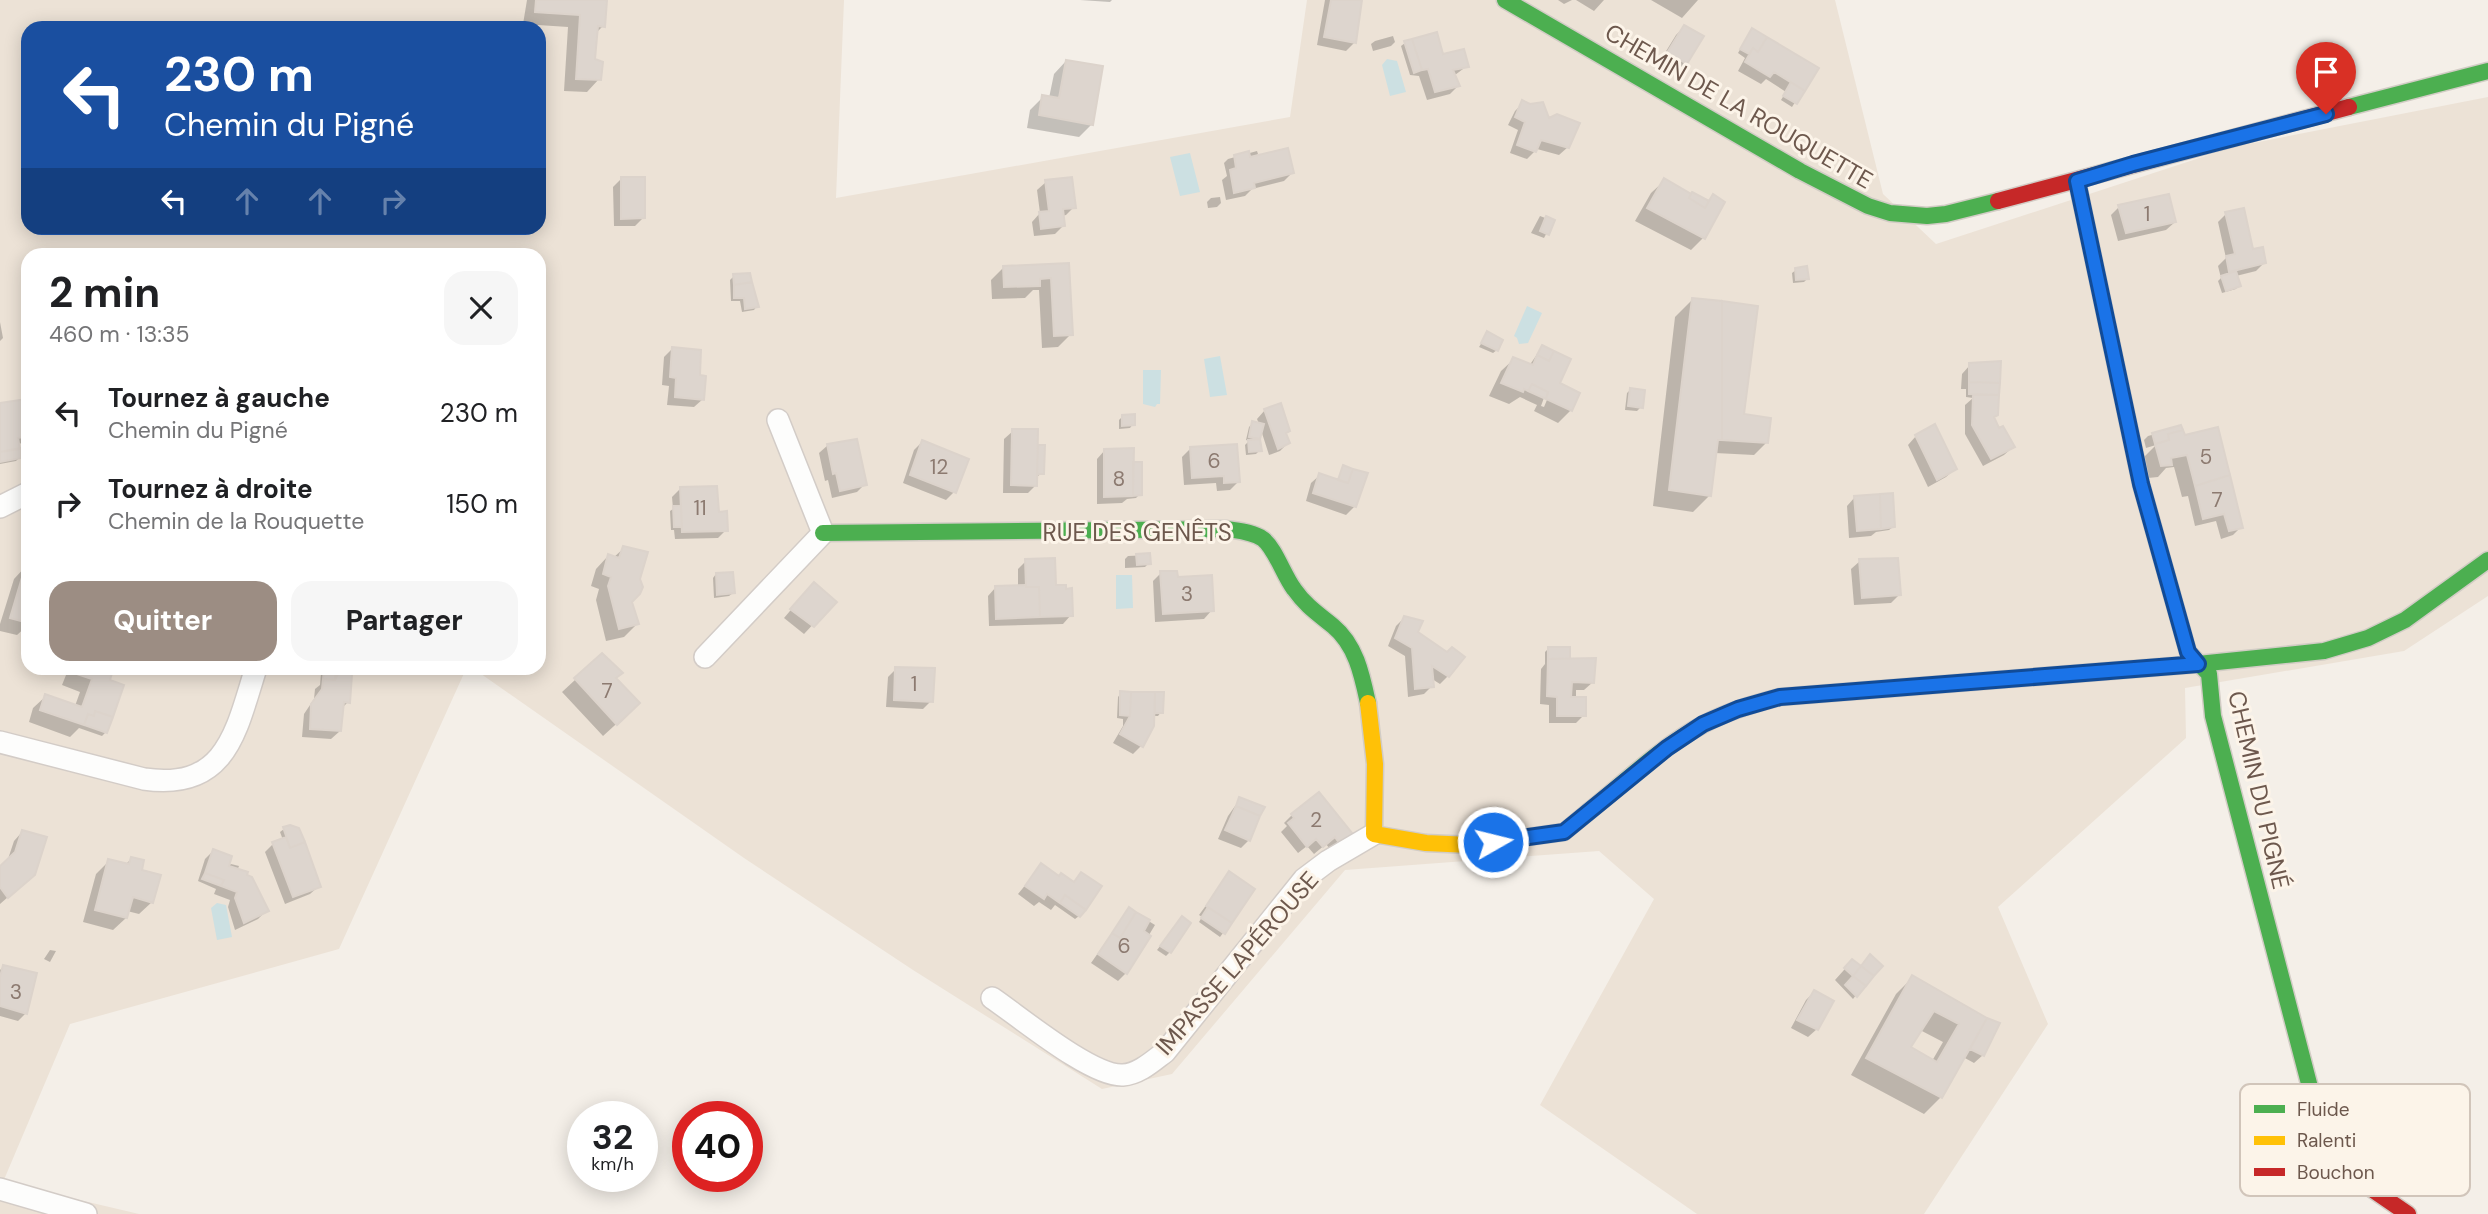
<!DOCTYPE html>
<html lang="fr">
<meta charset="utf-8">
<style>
:root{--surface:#fff;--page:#f6f6f6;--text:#202124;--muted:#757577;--accent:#9c8d83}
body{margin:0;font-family:"DM Sans",sans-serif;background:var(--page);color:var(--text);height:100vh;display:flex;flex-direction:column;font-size:26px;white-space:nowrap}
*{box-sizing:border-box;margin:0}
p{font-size:23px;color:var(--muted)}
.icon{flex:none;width:38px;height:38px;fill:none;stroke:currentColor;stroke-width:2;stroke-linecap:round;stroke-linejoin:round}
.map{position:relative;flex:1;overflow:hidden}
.drawer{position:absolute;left:21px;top:248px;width:525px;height:427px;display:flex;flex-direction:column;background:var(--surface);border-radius:21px;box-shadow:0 4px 18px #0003}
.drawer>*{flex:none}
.banner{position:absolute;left:21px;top:21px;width:525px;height:214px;border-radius:21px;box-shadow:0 4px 18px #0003;background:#1a4fa0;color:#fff;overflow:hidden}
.speed{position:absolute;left:567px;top:1101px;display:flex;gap:14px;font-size:35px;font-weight:700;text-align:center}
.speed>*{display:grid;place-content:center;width:91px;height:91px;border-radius:50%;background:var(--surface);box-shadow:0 4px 18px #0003;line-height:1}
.speed small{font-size:18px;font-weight:400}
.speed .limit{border:10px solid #d22;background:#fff;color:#111}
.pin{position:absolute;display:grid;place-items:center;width:60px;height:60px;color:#fff;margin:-72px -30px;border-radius:50% 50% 50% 0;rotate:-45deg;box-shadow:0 0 7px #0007}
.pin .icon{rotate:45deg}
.me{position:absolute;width:77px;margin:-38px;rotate:82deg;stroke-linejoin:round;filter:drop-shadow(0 0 5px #0008)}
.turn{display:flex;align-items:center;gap:24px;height:147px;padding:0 28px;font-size:32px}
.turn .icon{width:91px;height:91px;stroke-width:2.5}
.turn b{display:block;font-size:49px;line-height:60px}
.lanes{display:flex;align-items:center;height:66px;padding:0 28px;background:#0003;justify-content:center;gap:35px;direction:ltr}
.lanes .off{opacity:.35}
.round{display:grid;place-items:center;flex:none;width:74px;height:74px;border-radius:21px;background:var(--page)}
.head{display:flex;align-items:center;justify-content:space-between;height:119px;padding:0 28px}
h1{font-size:42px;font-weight:700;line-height:52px}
.cta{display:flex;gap:14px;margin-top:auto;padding:14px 28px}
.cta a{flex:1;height:80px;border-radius:21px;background:var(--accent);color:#fff;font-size:28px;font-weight:700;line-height:80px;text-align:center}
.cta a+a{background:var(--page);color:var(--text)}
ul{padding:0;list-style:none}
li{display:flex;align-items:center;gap:21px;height:91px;padding:0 28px}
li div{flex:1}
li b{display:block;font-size:26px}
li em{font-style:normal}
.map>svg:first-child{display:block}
.residential{fill:#ece2d6;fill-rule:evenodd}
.water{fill:#cce0e2}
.shadow{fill:#0003;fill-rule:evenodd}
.building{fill:#ddd5ce;stroke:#dcd3cb;stroke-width:2;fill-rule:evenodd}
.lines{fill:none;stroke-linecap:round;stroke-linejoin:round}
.street-casing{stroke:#d3ccc7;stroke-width:24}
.fast-casing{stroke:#d2ccc5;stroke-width:19}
.slow-casing{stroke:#d2ccc5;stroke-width:19}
.jam-casing{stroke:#d2ccc5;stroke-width:19}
.street{stroke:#fdfdfc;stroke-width:21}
.fast{stroke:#4caf50;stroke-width:16}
.slow{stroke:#ffc107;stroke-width:16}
.jam{stroke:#c62828;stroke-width:16}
.route-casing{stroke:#114b97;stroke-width:18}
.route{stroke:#1a73e8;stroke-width:12}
.labels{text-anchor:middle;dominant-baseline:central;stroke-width:6;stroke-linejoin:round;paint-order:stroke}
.number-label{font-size:21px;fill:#8c7a70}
.street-label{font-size:24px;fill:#6d584d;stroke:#fcf4e9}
.key{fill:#fcf4e9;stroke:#d1c5ba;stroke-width:2}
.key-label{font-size:19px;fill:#6d584d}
</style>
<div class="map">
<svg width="2488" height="1214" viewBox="0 0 2488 1214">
<rect width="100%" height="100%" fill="#f4efe8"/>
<path class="residential" d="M0 0H844L836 198 1290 117 1307 0H1835L1883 194 1936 244 2233 147 2488 97V596L2404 651 2185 688 2186 738 1998 907 2048 1024 1924 1214H1697L1540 1105 1654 899 1599 851 1345 870 1172 1074 1102 1089 913 970 744 858 474 669 539 668V256H28V668L466 669 339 949 70 1024 3 1182 139 1214H0ZM28 28H539V228H28Z"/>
<path class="water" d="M1387 59 1397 61 1406 92 1390 96 1382 65Z
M1190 153 1200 192 1180 196 1170 157Z
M1527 306 1542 313 1528 343 1519 344 1517 338 1514 336Z
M1220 356 1227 395 1210 397 1204 359Z
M1143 370H1161L1160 404H1157L1155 407 1143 404Z
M1116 575H1132L1133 608 1116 609Z
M217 903 226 905 232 937 217 940 211 908Z"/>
<path class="shadow" d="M527 0H605L603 26 595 34 593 61 599 79 587 92 564 91 568 27 523 24Z
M1080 0H1112L1110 2Z
M1325 0H1360L1354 43 1346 51 1317 45Z
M1558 0H1572L1564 4Z
M1576 0H1604L1594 11Z
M1651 0H1698L1682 18Z
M1684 27 1686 63 1678 71 1660 61 1676 35Z
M1749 34 1817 68 1792 107 1781 100 1786 92 1766 79 1761 84 1738 71 1745 58 1738 53Z
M1393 36 1395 42 1391 46 1373 51 1371 44 1375 41Z
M1405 43 1467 66 1455 75 1458 86 1450 94 1427 100 1419 76 1410 75 1401 46Z
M1066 61 1092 124 1079 137 1027 128 1030 110 1043 97 1049 98 1054 74Z
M1523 103 1568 147 1559 155 1537 149 1527 159 1510 153 1518 130 1508 125 1515 111Z
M1257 151 1258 154 1254 158 1292 173 1284 181 1252 189 1245 196 1226 200 1222 180 1227 176 1224 163 1228 159Z
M621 179 644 217 635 226H614L613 187Z
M1664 181 1707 203 1713 197 1703 238 1691 250 1635 221 1651 193Z
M1046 182 1074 207 1066 215 1062 216 1063 226 1055 234 1034 236 1032 222 1040 213 1037 190Z
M1220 197 1221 203 1217 207 1208 208 1207 202 1211 198Z
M2119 207 2175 222 2166 230 2118 241 2111 215Z
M2226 214 2252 252 2264 263 2256 271 2236 276 2239 285 2236 289 2222 293 2218 281 2221 278 2218 266 2226 258 2218 222Z
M1540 216 1553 221 1544 238 1531 233Z
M1068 264 1071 334 1058 347 1042 348 1039 290H1033L1025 298 992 299 991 280 1004 267Z
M1796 270 1807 279 1804 282 1793 283 1792 273Z
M734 276 757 306 754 310 742 312 740 301H731L730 280Z
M1692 300 1742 416 1767 442 1754 455 1715 453 1710 495 1693 512 1653 506 1675 317Z
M28 317V329L25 330 24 321Z
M0 322 3 338 0 341Z
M1488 333 1497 350 1493 353 1479 347Z
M1542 347 1571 410 1558 423 1534 411 1537 405 1520 397 1509 404 1489 396 1501 371 1514 359 1529 366ZM1545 395H1549L1544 407 1541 406Z
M672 349 698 377 703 399 694 407 667 405 669 386 662 385 664 357Z
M1999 363 1993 418 1998 431 2013 447 2004 455 1983 466 1965 434V405L1973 398 1966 397V389H1961L1962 374 1970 365Z
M1630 390 1641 407 1637 411 1625 410 1627 393Z
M26 401 28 438 23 443 17 444 20 457 16 461 0 464V405Z
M1265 410 1285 434 1288 443 1280 451 1269 455 1261 430 1258 439 1260 450 1256 454 1246 455 1245 445 1249 441 1246 440 1249 427 1253 423 1259 424 1257 419Z
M1123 416 1133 424 1130 428 1119 429V420Z
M2180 427 2241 527 2233 535 2221 539 2216 521 2195 526 2188 496 2182 497 2174 467 2166 468 2158 477 2148 478 2143 458 2156 445 2146 448 2144 440 2148 436Z
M1013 431 1036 449 1039 447 1043 473 1036 477V485L1028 493H1003L1004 439Z
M1916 436 1955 469 1946 477 1928 487 1908 445Z
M922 442 954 492 946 500 903 483 914 450Z
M828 445 865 484 857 492 832 498 828 480 825 481 819 453Z
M1190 449 1238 482 1230 490 1217 491 1216 483 1184 485 1182 457Z
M1105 450 1131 467 1140 494 1136 498 1127 499 1122 503 1097 504V459Z
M1344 467 1365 475 1354 507 1346 515 1306 501 1311 483 1320 475 1337 481Z
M680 489 717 514 726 530 718 538 675 539 674 530H671L670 511 673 509 672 497Z
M1855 497 1893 527 1889 530 1876 532 1871 536 1849 538 1847 506Z
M624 548 630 602 637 624 624 637 606 641 596 600 599 589 591 586 596 569 608 556 613 558Z
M1149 555V563L1145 567 1125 568V559L1128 556Z
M1026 561 1054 587 1071 615 1063 624 989 626 988 596 996 587H1018V569Z
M1860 561 1899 595 1891 603 1854 605 1851 569Z
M26 566 28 625 17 635 0 631V624L14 579Z
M1161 573 1177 579 1212 610 1204 619 1155 622 1153 581Z
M716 574 733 593 729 596 714 598 713 578Z
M806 592 834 602 804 634 784 618Z
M1404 618 1448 676 1440 684 1432 679V686L1424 694 1408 697 1405 656 1388 646 1396 626Z
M1549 648 1568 660 1593 682 1584 690H1576V699L1584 715 1576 723H1549V705L1540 704 1541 669 1545 664V652Z
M602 655 621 673 615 679 625 716 603 736 562 692Z
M67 668H104L111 671 108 682 106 732 102 736 79 728 70 737 29 722 33 708 46 696 75 706 80 692 62 685 66 675 57 671 58 669 67 672 70 669Z
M896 669 931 701 923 709 886 707 888 677Z
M325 670 334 680 339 674 348 702 342 708 340 731 331 739 302 737 304 714 314 699 315 689 320 685 321 673Z
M1121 693 1162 694 1161 712 1158 716H1153L1141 746 1133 754 1113 743 1123 726V719L1117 718 1118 697Z
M1240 799 1249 840 1241 848 1218 839 1228 816Z
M1292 815 1353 837 1333 853 1326 844 1314 854 1307 846 1298 853 1281 832 1287 826 1284 823Z
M284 829 319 886 310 894 285 904 265 852 273 844 283 840 280 832Z
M22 832 24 883 0 904V868L7 862 14 841Z
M213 851 226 868 231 864 239 866 237 871 267 910 258 919 235 930 228 907 230 900 214 894 216 889 198 881 205 859Z
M131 859 140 871 152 902 139 914 127 911 126 918 113 930 83 922 96 874 109 861 125 865Z
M1041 866 1059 878 1073 883 1082 874 1079 916 1075 919 1055 905 1051 910 1039 902 1034 906 1018 894Z
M1229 874V925L1220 937 1199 922 1202 917 1199 915Z
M1129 909 1155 925 1126 973 1118 981 1091 963Z
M1168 936 1170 952 1166 956 1157 950Z
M50 950 56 951 50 962 44 959Z
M1852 961 1856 995 1853 999 1835 980Z
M3 967 26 1013 18 1021 0 1016V970Z
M1913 977 1987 1019 1983 1055 1974 1063 1963 1057 1941 1097 1924 1114 1851 1075 1896 994ZM1920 1030 1943 1042 1932 1061 1909 1048Z
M1814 992 1817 1029 1808 1037 1791 1028 1806 1000Z"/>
<path class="building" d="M536 0H607L605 27 598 26 595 59 603 62 601 80 576 79 580 15 535 12Z
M1331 0H1362L1356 43 1324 37Z
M1684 25 1704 36 1687 64 1667 53Z
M1752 28 1767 37 1758 52 1753 48 1749 54 1740 49Z
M1437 32 1443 54 1464 49 1469 67 1453 70 1460 86 1435 92 1428 69 1422 70 1412 39Z
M1767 37 1819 68 1805 91 1774 72 1770 77 1745 62 1753 48 1758 52Z
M1412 39 1422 70 1414 73 1404 41Z
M1066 60 1103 66 1093 125 1039 115 1042 95 1059 98Z
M1791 82 1805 91 1797 104 1783 96Z
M1522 100 1530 104 1543 102 1549 118 1557 114 1580 123 1569 148 1541 140 1536 152 1517 145 1525 122 1515 117Z
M1288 148 1294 173 1254 183 1255 188 1234 193 1230 170 1236 168 1234 155 1249 151 1250 157Z
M621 177H645V218L621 219Z
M1072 177 1076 208 1063 209 1065 226 1041 229 1039 212 1049 211 1045 180Z
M1664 178 1691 194 1689 198 1705 208 1713 194 1725 202 1705 239 1647 208Z
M1692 192 1709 201 1705 208 1689 198Z
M2169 194 2176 222 2126 233 2118 205Z
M2244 208 2253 249 2263 247 2266 263 2229 272 2226 256 2235 254 2225 212Z
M1546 216 1555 220 1549 235 1540 231Z
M1069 263 1073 335 1054 336 1051 278 1040 279V286L1004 287 1003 266Z
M1807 266 1809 279 1796 280 1795 268Z
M2236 271 2241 286 2226 291 2221 276Z
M750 273 752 282 734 285 733 274Z
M752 282 759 307 745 309 744 298H734V285Z
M1692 298 1722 301V440H1718L1711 496 1669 490Z
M1722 301 1758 306 1744 414 1771 418 1768 443 1722 440Z
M1487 331 1503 340 1498 351 1481 343Z
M1542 345 1554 351 1549 361 1537 355Z
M672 347 701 350 700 375 706 376 704 400 675 397 676 378 670 377Z
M1554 351 1571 359 1560 383 1580 393 1572 411 1546 399 1548 392 1532 384 1528 391 1524 389 1523 392 1501 383 1513 357 1533 365 1537 355 1549 361Z
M2001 361 2000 383 1969 382V363Z
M1969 382 2000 383 1999 395 1969 394Z
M1532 384 1548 392 1546 399 1528 391Z
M1630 388 1645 390 1643 408 1628 406Z
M1973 395H1999L1998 415 1994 417 1999 428 2003 426 2015 447 1991 459 1972 425Z
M27 399 28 436 18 438 20 449 0 452V403Z
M1281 403 1290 431 1286 433 1290 443 1278 449 1264 409Z
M1135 414V425L1122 426V415Z
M1252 421 1264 424 1260 439 1249 437Z
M1935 424 1957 469 1937 480 1915 435Z
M2181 425 2183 430 2168 434 2169 440 2155 444 2152 433Z
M2218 427 2230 475 2195 486 2187 455 2171 458 2172 465 2161 466 2155 444 2169 440 2168 434 2183 430 2185 435Z
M1012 429H1038L1037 486 1011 485Z
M857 439 867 485 840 491 836 473 833 474 827 444Z
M1260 439 1262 451 1249 452 1248 440Z
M922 440 969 459 956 493 910 475Z
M1237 444 1240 482 1224 483V476L1192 478 1190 447Z
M1038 445H1045L1044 474H1037Z
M21 448V458L0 462V449V452Z
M1134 448 1133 496 1104 497V449Z
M1133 462H1142V495L1133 496Z
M1343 465 1353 469 1348 483 1338 480Z
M1353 469 1368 473 1356 507 1313 493 1319 473 1348 483Z
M2230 475 2243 528 2229 531 2224 514 2203 519 2195 486Z
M717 486 719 512 727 511 728 531 682 532 680 487Z
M1893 493 1895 527 1881 529 1880 494Z
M1880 494 1881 529 1857 531 1854 496Z
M681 505 682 527H674L673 506Z
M623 546 648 552 640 579 643 587 640 594 632 602 639 624 619 629 608 586 611 577 603 574 608 554 619 558Z
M1150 553 1151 564 1137 565 1136 554Z
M1055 558 1056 585H1066V589L1072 588 1073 616 1040 617 1039 587H1026L1025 559Z
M1898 558 1901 595 1862 598 1859 559Z
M26 564 28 565V623L10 618Z
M1160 571H1177L1178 577 1212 575 1214 611 1163 614Z
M733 572 735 593 717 595 716 573Z
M814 582 837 602 814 627 790 609Z
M1026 585V587H1039L1040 617 996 619 995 586Z
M1404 616 1423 621 1418 632 1447 652 1452 647 1465 657 1449 677 1432 666 1434 687 1415 689 1412 648 1395 638Z
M1548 647H1570V659H1548Z
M602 653 623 673 616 678 640 703 617 725 574 678Z
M1596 658 1594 683 1572 682 1571 697H1586V716H1557V697L1547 696 1548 659Z
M895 667 935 668 933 702 894 700Z
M75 668 113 670 110 680 124 685 113 717 95 711 94 716 88 714 84 725 40 710 45 694 82 707 92 679 74 673Z
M324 668 336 669 335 680 323 679Z
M339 672 352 674 350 703 344 702 341 731 310 729 311 704 322 689 323 679 335 680Z
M1120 691 1131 692 1130 716 1120 715Z
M1131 692H1155L1154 726 1143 747 1120 734 1130 716Z
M1155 692H1164L1163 713H1155Z
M95 711 113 717 107 733 84 725 88 714 94 716Z
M1319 792 1356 838 1341 846 1335 837 1323 847 1316 839 1307 847 1288 823 1294 818 1291 814Z
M1239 797 1265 807 1260 816 1236 806Z
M1236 806 1260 816 1250 841 1225 830Z
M290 825 299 828 305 842 290 848 283 827Z
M22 830 47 837 35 875 8 898 0 887V866L15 852Z
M286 837 290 848 305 842 321 887 293 897 272 842Z
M213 849 232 856 229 866 248 872 247 875 252 877 269 911 244 923 235 898 237 892 221 886 224 880 205 873Z
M131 857 144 860 142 870 161 875 153 903 133 897 127 918 95 910 108 859 129 864Z
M1041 863 1059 876 1061 873 1074 882 1081 872 1102 886 1086 910 1065 895 1060 903 1047 894 1044 899 1025 886Z
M1229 871 1255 889 1232 923 1206 906Z
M205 873 224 880 221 886 202 879Z
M1065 895 1086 910 1080 917 1060 903Z
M1129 907 1136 912 1120 938 1112 933Z
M1208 907 1232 923 1225 934 1201 918Z
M1136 912 1150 920 1144 931 1151 936 1127 974 1098 954 1112 933 1120 938Z
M1182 916 1191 923 1171 953 1160 946Z
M1870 954 1883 966 1874 976 1861 966Z
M1852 959 1861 966 1853 976 1844 968Z
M3 965 37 973 27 1014 0 1006V977Z
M1861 966 1874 976 1866 986 1853 976Z
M1912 975 1987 1018 1942 1098 1866 1058ZM1934 1011 1959 1024 1937 1062 1911 1047Z
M1853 976 1866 986 1857 997 1845 985Z
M1814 990 1834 1001 1818 1030 1797 1020Z
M1987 1018 2000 1023 1984 1056 1970 1049Z"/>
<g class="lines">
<defs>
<path id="street" d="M0 507 28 493
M705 657 823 533 778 420
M0 742 144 779C227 791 236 731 256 668
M992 998C1020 1017 1092 1077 1123 1075 1139 1074 1153 1061 1165 1052L1304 879 1328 861 1374 834
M0 1189 86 1214"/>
<path id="fast" d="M1505 0 1800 171 1868 206 1890 213 1927 216 1946 214 1998 201
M2349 107 2488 71
M2077 181 2141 484 2188 652 2209 674 2213 716 2312 1095
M823 533 1227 529C1239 531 1253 532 1263 539 1275 548 1284 576 1294 589 1306 606 1317 613 1333 626 1356 645 1362 675 1368 703
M1588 812C1625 782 1662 746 1704 724 1728 711 1754 704 1780 697L2198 664 2324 651 2368 638 2405 620 2488 560"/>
<path id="slow" d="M1368 703 1375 764 1374 834 1426 843 1470 845 1564 832 1588 812"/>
<path id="jam" d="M1998 201 2349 107
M2312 1095 2326 1149 2338 1166 2408 1214"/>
</defs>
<use href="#street" class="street-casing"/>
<use href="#fast" class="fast-casing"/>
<use href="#slow" class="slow-casing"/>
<use href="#jam" class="jam-casing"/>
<use href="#street" class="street"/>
<use href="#fast" class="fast"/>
<use href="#slow" class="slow"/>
<use href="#jam" class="jam"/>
</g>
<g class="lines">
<defs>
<path id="route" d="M1493 842 1564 832 1667 748 1703 724 1738 709 1780 697 2198 664 2188 652 2141 484 2077 181 2133 164 2326 114"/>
</defs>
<use href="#route" class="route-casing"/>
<use href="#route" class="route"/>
</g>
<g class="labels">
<g class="number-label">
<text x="2147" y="214">1</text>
<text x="2206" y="457">5</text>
<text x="1214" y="461">6</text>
<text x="939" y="467">12</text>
<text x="1119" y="479">8</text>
<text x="2217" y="500">7</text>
<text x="700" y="508">11</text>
<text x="1187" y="594">3</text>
<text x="914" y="684">1</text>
<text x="607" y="691">7</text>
<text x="1316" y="820">2</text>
<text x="1124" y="946">6</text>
<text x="16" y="992">3</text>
</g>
<g class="street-label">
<text transform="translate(1739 106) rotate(30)">CHEMIN DE LA ROUQUETTE</text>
<text x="1137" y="532">RUE DES GENÊTS</text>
<text transform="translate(2259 790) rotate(77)">CHEMIN DU PIGNÉ</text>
<text transform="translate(1237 963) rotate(-49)">IMPASSE LAPÉROUSE</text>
</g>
</g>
<rect x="2240" y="1084" width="230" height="112" rx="10" class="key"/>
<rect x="2254" y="1105" width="31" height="8" fill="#4caf50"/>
<rect x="2254" y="1136" width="31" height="9" fill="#ffc107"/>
<rect x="2254" y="1168" width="31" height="8" fill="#c62828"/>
<g class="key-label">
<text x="2297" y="1116">Fluide</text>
<text x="2297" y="1147">Ralenti</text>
<text x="2297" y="1179">Bouchon</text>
</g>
</svg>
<div class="speed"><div>32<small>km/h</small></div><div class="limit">40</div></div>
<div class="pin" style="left:2326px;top:114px;background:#d93025"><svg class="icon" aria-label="arrive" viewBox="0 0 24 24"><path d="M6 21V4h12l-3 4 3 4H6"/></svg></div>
<svg class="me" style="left:1493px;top:842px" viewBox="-20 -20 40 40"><circle r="17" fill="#1a73e8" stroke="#fff" stroke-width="3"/><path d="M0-11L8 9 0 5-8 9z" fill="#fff"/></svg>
<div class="banner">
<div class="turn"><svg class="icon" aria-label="left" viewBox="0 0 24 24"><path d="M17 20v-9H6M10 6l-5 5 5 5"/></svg><div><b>230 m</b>Chemin du Pigné</div></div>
<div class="lanes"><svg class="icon" aria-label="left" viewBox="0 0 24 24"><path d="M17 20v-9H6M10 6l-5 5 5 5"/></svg><svg class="icon off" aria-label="ahead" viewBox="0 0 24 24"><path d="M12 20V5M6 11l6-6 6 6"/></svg><svg class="icon off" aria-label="ahead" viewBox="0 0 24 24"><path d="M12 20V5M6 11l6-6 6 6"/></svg><svg class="icon off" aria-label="right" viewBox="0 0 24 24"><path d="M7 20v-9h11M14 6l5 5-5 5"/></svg></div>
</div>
<section class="drawer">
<div class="head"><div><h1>2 min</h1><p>460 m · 13:35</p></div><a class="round"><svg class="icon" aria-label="close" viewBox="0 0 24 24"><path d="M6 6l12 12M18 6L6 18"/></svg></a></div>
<ul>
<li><svg class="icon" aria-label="left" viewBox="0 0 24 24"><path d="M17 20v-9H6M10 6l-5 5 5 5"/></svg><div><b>Tournez à gauche</b><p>Chemin du Pigné</p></div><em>230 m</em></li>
<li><svg class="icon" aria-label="right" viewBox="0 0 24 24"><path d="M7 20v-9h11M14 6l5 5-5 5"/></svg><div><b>Tournez à droite</b><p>Chemin de la Rouquette</p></div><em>150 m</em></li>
</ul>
<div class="cta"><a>Quitter</a><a>Partager</a></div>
</section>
</div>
